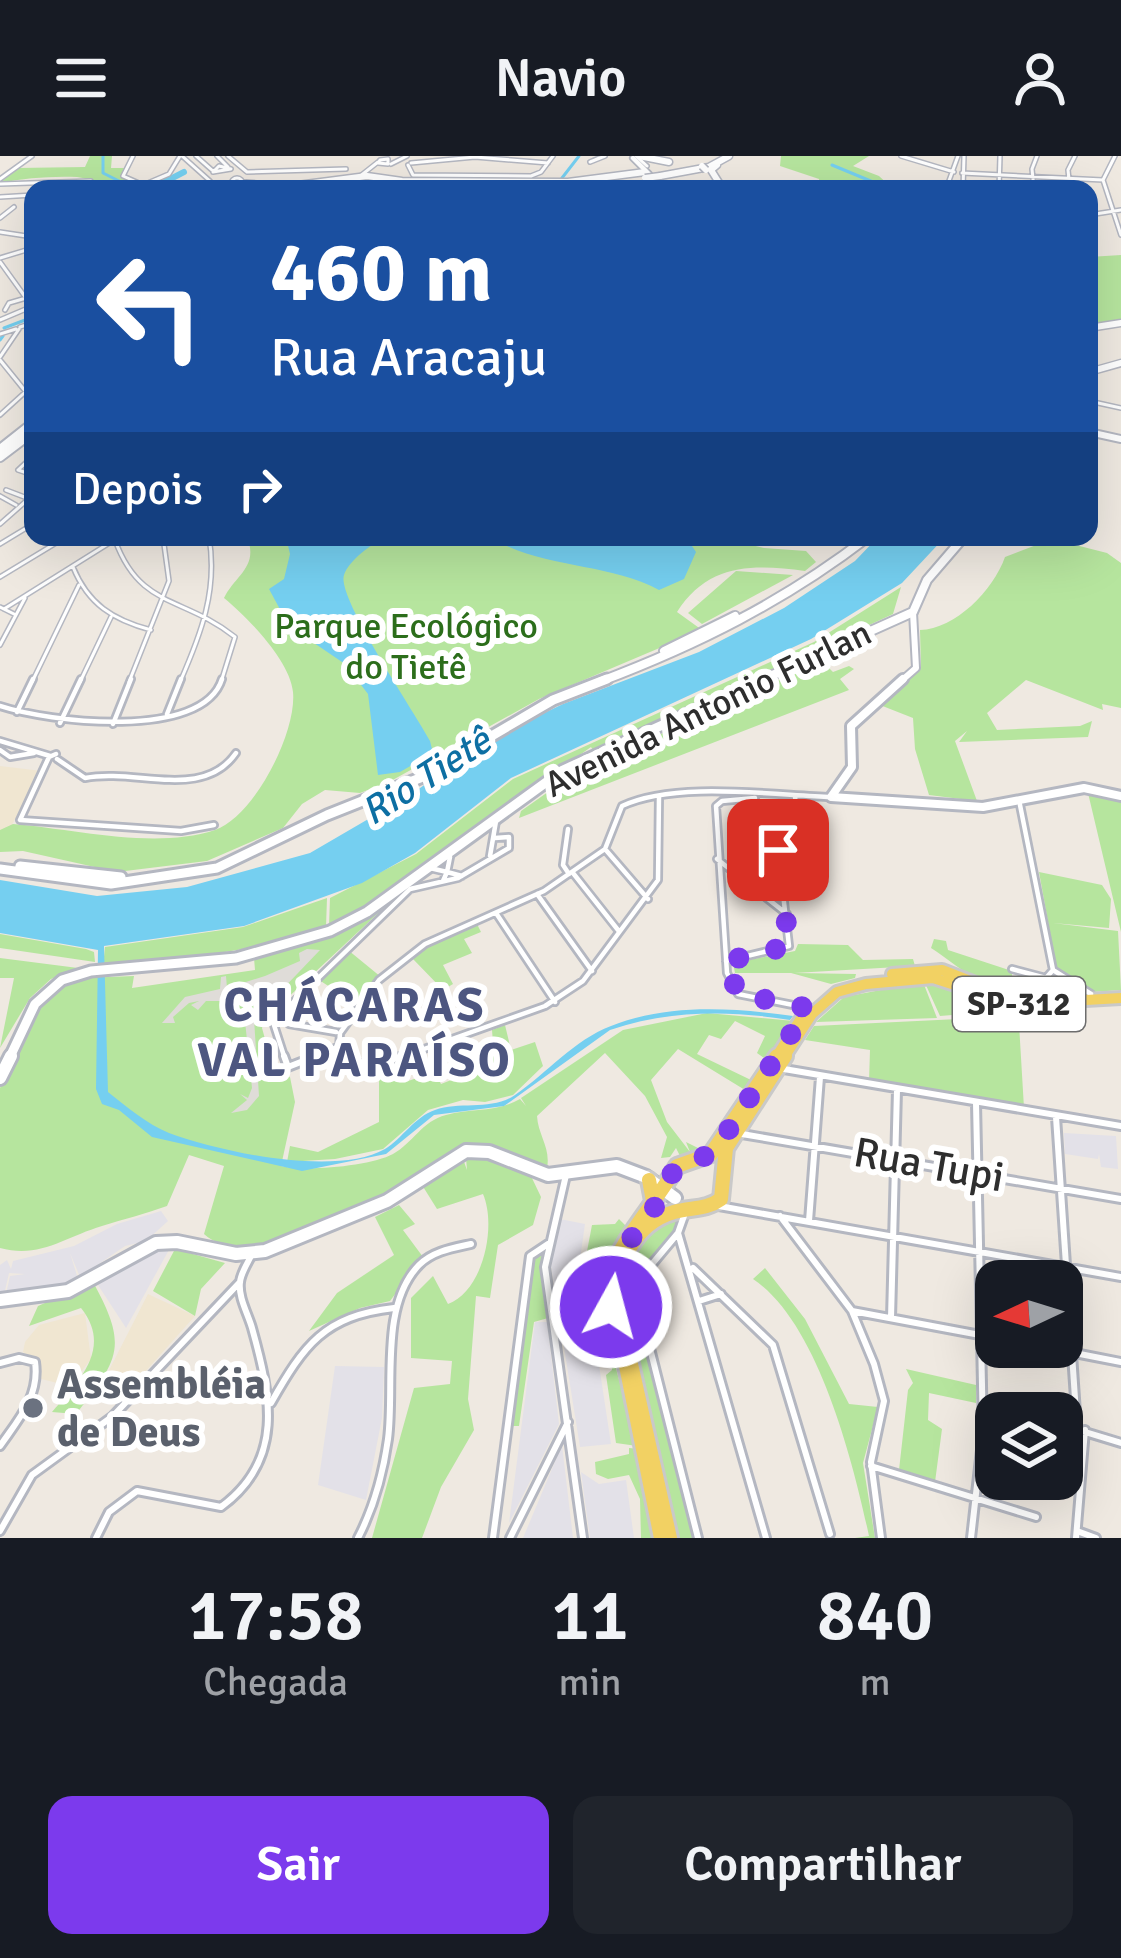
<!DOCTYPE html>
<html lang="pt">
<meta charset="utf-8">
<style>
:root{--surface:#171b24;--page:#20242c;--text:#f1f3f6;--muted:#9ea1a6;--accent:#7c3aed}
body{margin:0;font-family:Signika,sans-serif;background:var(--page);color:var(--text);height:100vh;display:flex;flex-direction:column;font-size:45px;white-space:nowrap}
*{box-sizing:border-box;margin:0}
p{font-size:39px;color:var(--muted)}
.icon{flex:none;width:66px;height:66px;fill:none;stroke:currentColor;stroke-width:2;stroke-linecap:round;stroke-linejoin:round}
.map{position:relative;height:1382px;overflow:hidden}
.details{display:flex;flex-direction:column;background:var(--surface);flex:1}
.details>*{flex:none}
.banner{position:absolute;left:24px;top:24px;width:1074px;height:366px;border-radius:24px;box-shadow:0 12px 48px #0002;background:#1a4fa0;color:#fff;overflow:hidden}
.needle{width:78px;rotate:266deg}
.buttons{position:absolute;left:975px;top:1104px;display:grid;gap:24px}
.buttons a{display:grid;place-items:center;width:108px;height:108px;border-radius:24px;background:var(--surface);box-shadow:0 12px 48px #0002;font-size:60px}
.pin{position:absolute;display:grid;place-items:center;width:102px;height:102px;color:#fff;margin:-51px;border-radius:24px;box-shadow:0 6px 18px #0006}
.me{position:absolute;width:132px;margin:-66px;rotate:7deg;stroke-linejoin:round;filter:drop-shadow(0 0 9px #0008)}
.turn{display:flex;align-items:center;gap:42px;height:252px;padding:0 48px;font-size:54px}
.turn .icon{width:156px;height:156px;stroke-width:2.5}
.turn b{display:block;font-size:84px;line-height:102px}
.then{display:flex;align-items:center;height:114px;padding:0 48px;background:#0003;gap:24px;font-size:45px}
.eta{display:flex;justify-content:space-evenly;align-items:center;height:204px;text-align:center}
.eta b{font-size:72px;font-weight:600;line-height:84px}
.primary-button{display:flex;gap:24px;margin-top:auto;padding:24px 48px}
.primary-button a{flex:1;height:138px;border-radius:24px;background:var(--accent);color:#fff;font-size:48px;font-weight:600;line-height:138px;text-align:center}
.primary-button a+a{background:var(--page);color:var(--text)}
header{display:flex;justify-content:space-between;align-items:center;height:156px;padding:0 48px;background:var(--surface);font-size:54px;font-weight:600}
.map>svg:first-child{display:block}
.industrial{fill:#e3e1e8}
.education{fill:#f0e6d1}
.green{fill:#b6e59e}
.plaza{fill:#dfdcd8}
.water{fill:#75cff0}
.lines{fill:none;stroke-linecap:round;stroke-linejoin:round}
.stream{stroke:#75cff0;stroke-width:3}
.river{stroke:#75cff0;stroke-width:6}
.minor-far2-casing{stroke:#b4b7c1;stroke-width:6}
.minor-far1-casing{stroke:#b4b7c1;stroke-width:10}
.minor-casing{stroke:#b4b7c1;stroke-width:12}
.tertiary-far2-casing{stroke:#b4b7c1;stroke-width:8}
.tertiary-far1-casing{stroke:#b4b7c1;stroke-width:10}
.tertiary-casing{stroke:#b4b7c1;stroke-width:14}
.secondary-far3-casing{stroke:#b4b7c1;stroke-width:9}
.secondary-far2-casing{stroke:#b4b7c1;stroke-width:12}
.secondary-far1-casing{stroke:#b4b7c1;stroke-width:15}
.secondary-casing{stroke:#b4b7c1;stroke-width:18}
.primary-far1-casing{stroke:#c9c9c9;stroke-width:16}
.primary-casing{stroke:#c9c9c9;stroke-width:20}
.minor-far2{stroke:#fff;stroke-width:3}
.minor-far1{stroke:#fff;stroke-width:4.5}
.minor{stroke:#fff;stroke-width:6}
.tertiary-far2{stroke:#fff;stroke-width:4.5}
.tertiary-far1{stroke:#fff;stroke-width:6}
.tertiary{stroke:#fff;stroke-width:8}
.secondary-far3{stroke:#fff;stroke-width:6}
.secondary-far2{stroke:#fff;stroke-width:8}
.secondary-far1{stroke:#fff;stroke-width:9}
.secondary{stroke:#fff;stroke-width:12}
.primary-far1{stroke:#f2d163;stroke-width:10}
.primary{stroke:#f2d163;stroke-width:14}
.secondary-bridge-casing{stroke:#b4b7c1;stroke-width:9;stroke-linecap:butt}
.secondary-bridge{stroke:#fff;stroke-width:6}
.route{stroke:#7c3aed;stroke-width:21;stroke-dasharray:0 37.8}
.worship-dot{fill:#6b7280;stroke:#fff;stroke-width:4.5}
.labels{text-anchor:middle;dominant-baseline:central;stroke-width:12;stroke-linejoin:round;paint-order:stroke}
.shield{fill:#fff;stroke:#6d6d6d;stroke-width:3}
.shield-label{font-size:33px;font-weight:bold;fill:#2e2e2e}
.park-label{font-size:36px;fill:#2c6e1b;stroke:#fff}
.street-label{font-size:36px;fill:#2e2e2e;stroke:#fff}
.water-label{font-size:39px;font-style:italic;fill:#0d6fa3;stroke:#fff}
.near-street-label{font-size:42px;fill:#2e2e2e;stroke:#fff}
.near-worship-label{font-size:42px;font-weight:bold;fill:#5b616d;stroke:#fff;text-anchor:start}
.district-label{font-size:48px;font-weight:bold;letter-spacing:3px;fill:#4d5680;stroke:#fff}
</style>
<header><svg class="icon" aria-label="menu" viewBox="0 0 24 24"><path d="M4 6h16M4 12h16M4 18h16"/></svg>Navio<svg class="icon" aria-label="person" viewBox="0 0 24 24"><circle cx="12" cy="8" r="4"/><path d="M4 21q1-7 8-7t8 7"/></svg></header>
<div class="map">
<svg width="1121" height="1382" viewBox="0 0 1121 1382">
<rect width="100%" height="100%" fill="#efe9e1"/>
<path class="industrial" d="M1064 977 1116 980 1118 1013 1101 1011 1099 998 1098 1003 1065 998Z
M161 1055 168 1065 146 1085 125 1090 80 1121 70 1097 78 1123 61 1131 6 1138 10 1120 25 1118 9 1117 4 1139H0V1109L7 1104 11 1113 13 1105 74 1090 117 1068Z
M560 1063 585 1068 579 1110 585 1117 611 1288 580 1291 551 1110Z
M170 1092 126 1172 98 1129 101 1121 135 1099Z
M535 1166H547L559 1268 509 1367Z
M335 1210 384 1211 382 1262 366 1344 318 1329Z
M562 1289 573 1382H523Z
M581 1316 599 1328 626 1324 634 1382H590Z"/>
<path class="education" d="M0 610 42 615 0 690Z
M148 1138 195 1160 118 1246 103 1226Z
M85 1157 91 1203 70 1230 41 1223 39 1207 23 1196 25 1186 39 1169Z"/>
<path class="green" d="M90 0H112L111 12H124L122 22 138 28C111 44 99 23 77 21 51 20 25 22 0 27L17 12 85 11Z
M781 0H869L853 10 879 20 893 33H820L819 23 780 10Z
M1121 99V165L1089 169V101Z
M230 381H718L764 392 806 395 816 406 805 415C754 408 708 407 677 456L702 474 539 543 389 626 360 637 325 634 302 648 283 672 207 705 117 716 23 695 0 696V674L13 668C76 673 154 694 215 674 254 661 297 576 293 536 290 504 246 460 224 442 234 421 256 412 249 387H234Z
M1052 383 1107 397 1121 407V552L1102 548 1103 554 1026 524 987 557 997 574 1080 570 1092 565 1088 581 959 586 967 575 955 585 977 645 929 639 915 593 913 562 880 549 921 511 920 474C955 473 993 435 1005 401Z
M736 415 793 419 702 468 688 457Z
M901 431 893 458 594 596 591 591 371 747 329 770 330 742 416 698 513 623 814 486Z
M821 504 833 516 849 510 854 513 840 523 849 534 519 662 521 655 572 619Z
M1088 637 1121 644V776Z
M1039 716 1102 729 1111 743 1109 772 1053 767 1118 775 1121 834 1092 836 1057 815Z
M403 734 265 863 262 872 273 912 290 921 295 946 281 1010C305 1016 371 1010 393 998 413 987 422 965 446 959 472 952 496 957 520 943L526 950 521 942 623 874 707 857 794 865 767 904 757 897 765 880 735 865 721 883 709 879 697 898 751 924 745 934 678 893 651 924 667 966 690 996 686 986 706 996 681 1002 676 992 670 1001 661 1002 667 981 645 940 605 897 537 960C538 979 551 992 547 1012L483 987 469 990C418 1016 256 1126 204 1078L224 1010 189 999 167 1050C145 1058 124 1063 102 1070 65 1081 40 1103 0 1092V932L42 848 59 833 83 822 134 820 132 832 255 814 254 802C317 790 357 768 403 734Z
M327 742 326 771C252 797 180 803 103 810L105 791 243 771Z
M477 768 481 776 464 783 472 797 443 809 453 828 443 834 413 803 421 794Z
M0 778 86 793 94 796 95 806 0 792Z
M934 783 946 785 948 794 1012 815V835L1029 840C988 839 963 813 931 792Z
M798 788 848 789 863 804 913 803 915 810 794 817 856 818 855 822 831 828 791 817H735L733 807 795 795Z
M348 794 381 821 355 847 319 824Z
M0 802 78 812 51 823 30 842 0 892 14 822H0Z
M923 826 937 862 816 866 844 841Z
M925 827 947 828 1020 855V862L977 857 940 860Z
M979 862 996 868H1019L1024 952 869 926 870 894 805 884 814 870Z
M505 869 511 894 535 886 543 910 513 939 485 946 463 944 428 954 383 993 335 1003 287 1006 290 990 318 996 379 966V918L402 908 408 925 435 916 441 928 472 916V910L491 902 487 890 493 887 492 874Z
M476 1000 531 1020 541 1041 533 1069 498 1089 490 1142 476 1140 468 1243 474 1274 441 1331 422 1382H372L414 1232 450 1228 452 1205 411 1202V1142L433 1120 448 1148C483 1135 497 1071 483 1038L437 1053 422 1029 463 1003 467 1014 466 1002Z
M399 1049 415 1068 403 1074 423 1101 390 1145 360 1152 309 1175 337 1137 394 1099 375 1061Z
M680 1058 681 1068 643 1112 635 1138 693 1382H674C669 1322 607 1151 624 1107 632 1086 661 1067 680 1058Z
M619 1063 629 1073C621 1083 612 1092 608 1104 593 1153 625 1240 637 1290L616 1287 606 1219 612 1214 611 1192H606L598 1171 591 1113 584 1111 592 1069 615 1068Z
M175 1093 225 1107 201 1133 195 1160 153 1135Z
M536 1097H542L548 1162 534 1166 519 1270H509Z
M765 1112 805 1163 849 1248 878 1251 863 1307 875 1382H855L869 1380C853 1305 818 1166 753 1123Z
M93 1126C128 1190 120 1202 76 1258L52 1256C79 1225 113 1192 81 1152L29 1170 38 1150Z
M906 1213 976 1229V1247L929 1237 928 1264 942 1273 935 1326 899 1314 908 1234 913 1227Z
M629 1292 640 1293 652 1382H641L640 1343 629 1319 608 1323 596 1318 595 1306 629 1298Z"/>
<path class="plaza" d="M307 793 320 794 254 863 259 940 247 954 231 957 247 944 240 938 248 942 252 932 245 865 273 829 260 828 226 845H206L198 854 191 849 199 845 189 847 173 861 175 867H162L185 841 220 833 221 821 226 820 227 832 265 820 300 805 299 797Z"/>
<path class="water" d="M286 381H385C372 388 349 404 344 419 336 441 416 558 430 585L433 597 400 616 378 619 368 538 345 508 289 470 269 433 284 423 290 398Z
M490 381H686L696 396 684 423 659 434C607 406 541 413 490 381Z
M878 381H945L902 427 811 483 511 622 415 697 362 727 244 770 104 790 108 936C127 951 147 968 169 977 220 996 336 1021 385 993 402 983 414 961 435 954 460 945 492 955 515 939 547 917 574 884 611 870 669 847 734 852 793 860L790 864C729 854 669 854 610 874L504 950 434 959 386 998 302 1015 152 981 119 954 102 948 96 933 98 794 0 777V724L97 740 187 731 310 697 413 637 488 584 563 548 699 496 784 452 855 405Z"/>
<g class="lines">
<path class="stream" d="M103 0V17L131 31
M832 9 890 33
M562 22 579 0
M4 172 33 161
M0 184 3 180"/>
<path class="river" d="M151 33 184 16"/>
<defs>
<path id="minor-far2" d="M133 0 123 20 141 28
M182 0 210 25 199 33
M196 0 213 15
M217 0 228 11
M228 0 247 16 346 13
M636 0 647 10
M901 0 954 16
M1115 0 1103 24 1121 79
M599 2 590 6 605 0
M388 3V8L378 7 380 4Z
M411 7 475 1 548 7
M391 8 407 0
M408 9 413 19 531 20 541 16 553 0
M219 10 231 13 213 16Z
M962 17 1103 24
M359 21 378 6
M231 28a6 6 0 1 1 12 0a6 6 0 1 1-12 0Z
M0 23 32 0
M246 26 281 29
M0 28 91 25 97 33
M134 33 169 18 180 0
M398 33H518
M946 33 958 0
M963 33 964 0
M999 33 1000 0
M1034 33 1032 13 1037 0
M1070 33 1068 14 1075 0
M0 41 33 39
M1089 59 1121 54
M0 62 14 51
M0 76 33 81
M0 102 33 92
M0 106 26 142
M5 154 9 147 33 140
M0 164 33 150
M20 171 33 167
M0 178 16 173
M0 201 19 173
M0 204 26 236
M1089 245 1121 252
M0 259 33 229
M33 300 18 314 33 319
M6 334 27 342
M0 340 16 349
M0 368 33 339
M734 381H784
M115 384C140 453 184 440 235 481L221 526
M0 388 33 368
M73 411C88 448 113 464 151 474
M0 421 66 381
M0 451 16 459
M4 453 119 381
M0 489 25 442
M32 526 79 429
M80 526 111 461
M129 526 169 425 163 381
M180 526C201 478 218 434 209 381"/>
<path id="minor-far1" d="M0 550C48 566 203 585 222 523
M17 556 33 523
M167 558 181 523
M60 567 81 523
M113 568 131 523
M0 585 50 600
M0 594 10 601 34 597
M56 598 49 601 20 664 181 675 214 669
M57 603 85 622C137 612 203 645 236 597
M755 642 722 645 716 650 727 817 738 838 808 852
M568 673 563 709 569 718
M605 693 648 743
M490 700 496 665
M450 701 447 716 462 720
M717 703 787 758
M430 712 447 716 443 725
M573 717 618 774
M537 738 592 815
M496 757 555 846
M726 805 789 790 778 694 781 685 801 681 795 641
M1012 813 1046 822 1053 814 1019 644
M1053 814 1091 838
M336 876 289 868 296 853 305 849 339 866
M285 903 273 866 410 733 458 722 509 692V681L495 682
M309 903 337 891
M345 903 339 892 340 877 379 824 425 788 544 735 605 693 622 650C675 625 772 639 831 641
M396 903 545 850 583 825 658 724 659 640"/>
<path id="minor" d="M284 900 288 911 316 900
M343 900 364 910 404 900
M784 913 1121 970
M1056 961 1077 1272
M742 978 1121 1043
M566 1019 545 1111 583 1382
M719 1050 1121 1121
M684 1060 678 1077 766 1382
M780 1060 852 1155 874 1208 884 1245 871 1306 881 1382
M809 1065 820 921
M678 1077 647 1114 639 1149 698 1382
M693 1112 773 1189 830 1378
M699 1145 721 1138
M852 1155 996 1182
M891 1162 897 934
M1044 1191 1121 1206
M0 1207 19 1202 35 1206C40 1240 18 1264 0 1290
M271 1247C304 1189 324 1160 394 1152
M983 1250 1011 1257
M1062 1269 1121 1287
M871 1310 1036 1361
M0 1375 32 1319 113 1260 240 1126
M1077 1375 1096 1382
M96 1382 109 1356 137 1335 221 1351C285 1304 271 1240 252 1172 248 1158 238 1141 240 1126 241 1117 247 1108 251 1100
M358 1382C374 1351 383 1318 388 1283 395 1231 379 1150 419 1109 433 1095 453 1092 471 1088
M493 1382 530 1100 548 1088
M510 1382 568 1266
M971 1382 983 1276 976 947
M1076 1382 1085 1274"/>
<path id="tertiary-far2" d="M633 2 649 18 643 33"/>
<path id="tertiary-far1" d="M1089 276 1121 283
M900 526 916 512 913 456"/>
<path id="tertiary" d="M903 523 851 570 852 611 831 641 983 651 1084 632 1121 640"/>
<path id="secondary-far3" d="M639 0 669 6
M717 9 711 14 723 33
M660 20 709 11 729 0
M339 31 400 29
M267 33 367 20 402 25 568 26 645 16
M1089 172 1121 167
M1089 216 1121 207"/>
<path id="secondary-far2" d="M0 293 33 267
M0 301 33 276
M664 495 735 460
M599 526C697 489 785 445 868 381
M757 526 913 456 927 424 964 381"/>
<path id="secondary-far1" d="M20 710 121 721
M0 713 111 728 217 712 327 659 420 622 553 544 607 523
M9 903 35 848 62 824 91 815 236 802 330 775 367 756 563 614 764 523"/>
<path id="secondary" d="M0 922 11 900
M0 1144 68 1135 156 1087 177 1086 236 1098 265 1095 387 1045 466 995 489 996 548 1019 617 1010 646 1021 675 1042"/>
<path id="primary-far1" d="M892 818 942 814 1006 839
M775 903 800 864
M783 903 812 858 837 836 866 828 933 822 1014 848 1121 842"/>
<path id="primary" d="M649 1024 654 1050
M661 1382 608 1121C623 1081 655 1048 677 1010L711 998 777 900
M670 1382 618 1150C615 1110 633 1068 674 1056 692 1051 706 1054 721 1043L726 992 785 900"/>
</defs>
<use href="#minor-far2" class="minor-far2-casing"/>
<use href="#minor-far1" class="minor-far1-casing"/>
<use href="#minor" class="minor-casing"/>
<use href="#tertiary-far2" class="tertiary-far2-casing"/>
<use href="#tertiary-far1" class="tertiary-far1-casing"/>
<use href="#tertiary" class="tertiary-casing"/>
<use href="#secondary-far3" class="secondary-far3-casing"/>
<use href="#secondary-far2" class="secondary-far2-casing"/>
<use href="#secondary-far1" class="secondary-far1-casing"/>
<use href="#secondary" class="secondary-casing"/>
<use href="#primary-far1" class="primary-far1-casing"/>
<use href="#primary" class="primary-casing"/>
<use href="#minor-far2" class="minor-far2"/>
<use href="#minor-far1" class="minor-far1"/>
<use href="#minor" class="minor"/>
<use href="#tertiary-far2" class="tertiary-far2"/>
<use href="#tertiary-far1" class="tertiary-far1"/>
<use href="#tertiary" class="tertiary"/>
<use href="#secondary-far3" class="secondary-far3"/>
<use href="#secondary-far2" class="secondary-far2"/>
<use href="#secondary-far1" class="secondary-far1"/>
<use href="#secondary" class="secondary"/>
<use href="#primary-far1" class="primary-far1"/>
<use href="#primary" class="primary"/>
<defs>
<path id="secondary-bridge" d="M702 10 706 14
M645 22 660 20"/>
</defs>
<use href="#secondary-bridge" class="secondary-bridge-casing"/>
<use href="#secondary-bridge" class="secondary-bridge"/>
</g>
<g class="lines">
<path class="route" d="M611 1151C602 1102 631 1089 654 1052 662 1038 668 1023 677 1010L711 998 718 990 808 852 738 838 726 805 789 790 778 694"/>
</g>
<circle class="worship-dot" cx="33" cy="1252" r="12"/>
<g class="labels">
<rect class="shield" x="953" y="821" width="132" height="54" rx="9"/>
<g class="shield-label">
<text x="1019" y="848">SP-312</text>
</g>
<g class="park-label">
<text x="406" y="470">Parque Ecológico<tspan x="406" dy="41">do Tietê</tspan></text>
</g>
<g class="street-label">
<text transform="translate(708 553) rotate(-26)">Avenida Antonio Furlan</text>
</g>
<g class="water-label">
<text transform="translate(426 620) rotate(-33)">Rio Tietê</text>
</g>
<g class="near-street-label">
<text transform="translate(929 1009) rotate(10)">Rua Tupi</text>
</g>
<g class="near-worship-label">
<text x="57" y="1228">Assembléia<tspan x="57" dy="48">de Deus</tspan></text>
</g>
<g class="district-label">
<text x="355" y="849">CHÁCARAS<tspan x="355" dy="55">VAL PARAÍSO</tspan></text>
</g>
</g>
</svg>
<div class="buttons">
<a><svg class="needle" viewBox="-14 -14 28 28"><path d="M0-13l5 13h-10z" fill="#e53935"/><path d="M0 13l5-13h-10z" fill="#9ea1a6"/></svg></a>
<a><svg class="icon" aria-label="layers" viewBox="0 0 24 24"><path d="M12 4l9 5-9 5-9-5zM3 14l9 5 9-5"/></svg></a>
</div>
<div class="pin" style="left:778px;top:694px;background:#d93025"><svg class="icon" aria-label="arrive" viewBox="0 0 24 24"><path d="M6 21V4h12l-3 4 3 4H6"/></svg></div>
<svg class="me" style="left:611px;top:1151px" viewBox="-20 -20 40 40"><circle r="17" fill="#7c3aed" stroke="#fff" stroke-width="3"/><path d="M0-11L8 9 0 5-8 9z" fill="#fff"/></svg>
<div class="banner">
<div class="turn"><svg class="icon" aria-label="left" viewBox="0 0 24 24"><path d="M17 20v-9H6M10 6l-5 5 5 5"/></svg><div><b>460 m</b>Rua Aracaju</div></div>
<div class="then">Depois<svg class="icon" aria-label="right" viewBox="0 0 24 24"><path d="M7 20v-9h11M14 6l5 5-5 5"/></svg></div>
</div>
</div>
<section class="details">
<div class="eta">
<div><b>17:58</b><p>Chegada</p></div>
<div><b>11</b><p>min</p></div>
<div><b>840</b><p>m</p></div>
</div>
<div class="primary-button"><a>Sair</a><a>Compartilhar</a></div>
</section>
